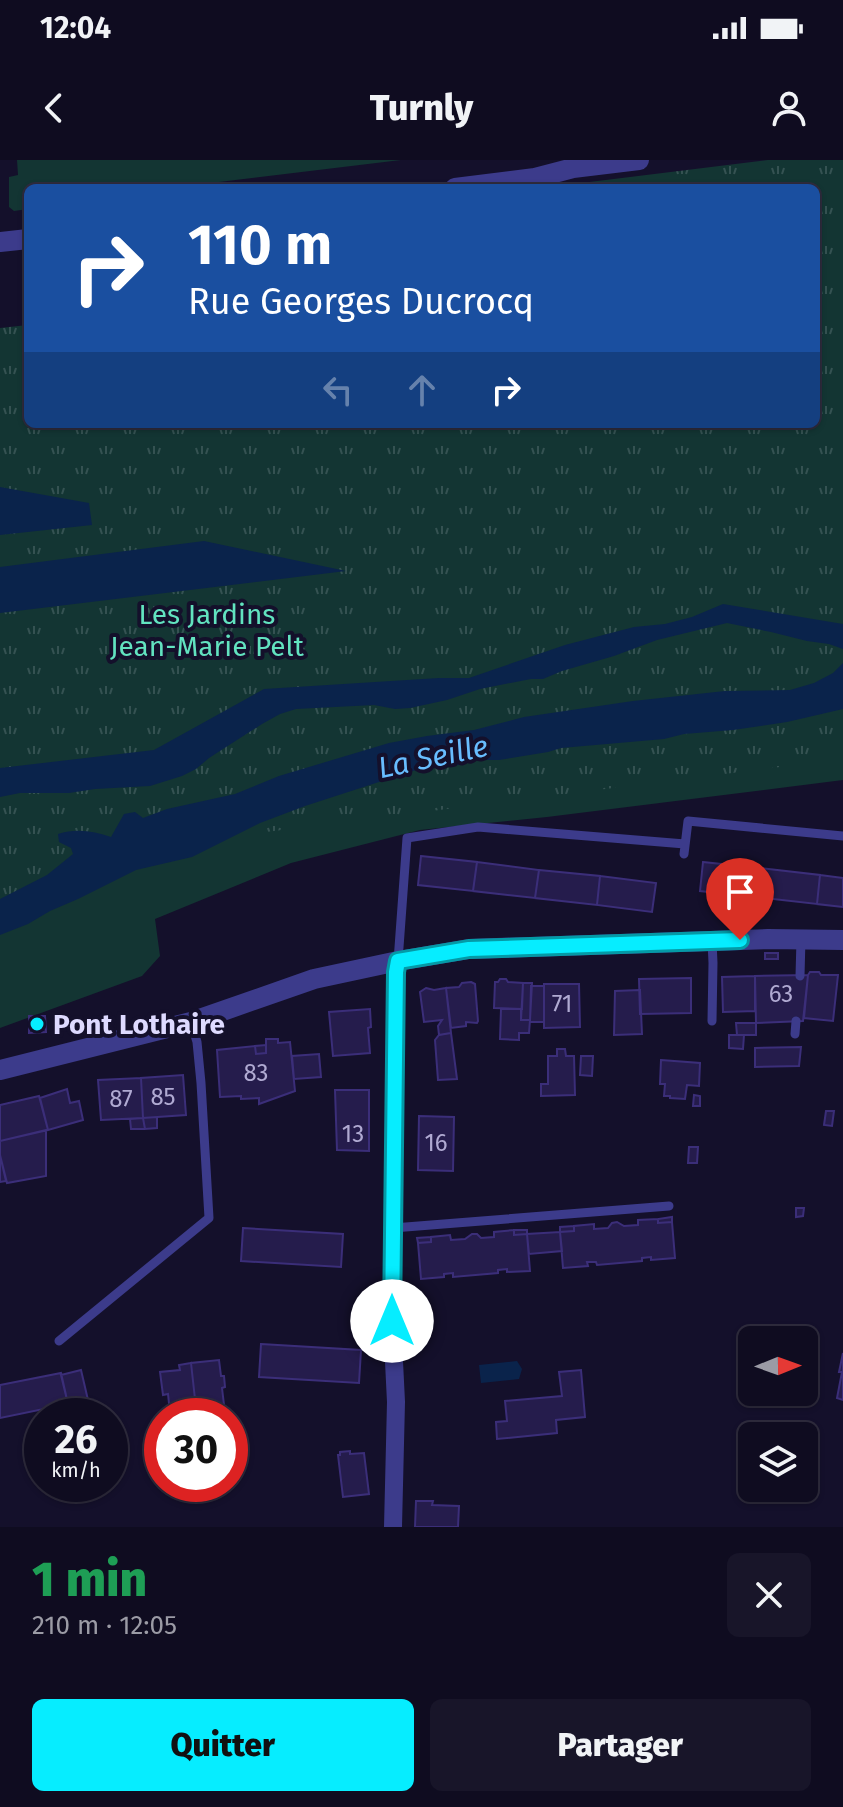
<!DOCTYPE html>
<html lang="fr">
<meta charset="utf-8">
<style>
:root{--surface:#0f0c20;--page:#181529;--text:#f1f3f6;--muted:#9b9ba5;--line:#2f2c3e;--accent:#06edff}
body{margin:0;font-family:"Fira Sans",sans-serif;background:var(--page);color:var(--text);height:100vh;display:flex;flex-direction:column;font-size:30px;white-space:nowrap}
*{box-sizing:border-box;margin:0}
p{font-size:26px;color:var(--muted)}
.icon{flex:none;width:44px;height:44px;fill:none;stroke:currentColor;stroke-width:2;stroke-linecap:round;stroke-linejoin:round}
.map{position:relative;height:1367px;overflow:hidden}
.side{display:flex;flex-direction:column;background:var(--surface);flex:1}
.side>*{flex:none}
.guide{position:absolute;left:24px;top:24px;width:796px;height:244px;border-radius:12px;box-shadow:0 2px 6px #0004,0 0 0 2px var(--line);background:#1a4fa0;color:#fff;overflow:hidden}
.needle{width:52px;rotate:89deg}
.buttons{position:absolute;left:738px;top:1166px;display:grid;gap:16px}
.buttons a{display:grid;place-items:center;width:80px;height:80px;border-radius:12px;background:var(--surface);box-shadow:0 2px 6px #0004,0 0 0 2px var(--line);font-size:40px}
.speed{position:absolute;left:24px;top:1238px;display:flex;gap:16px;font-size:40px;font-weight:700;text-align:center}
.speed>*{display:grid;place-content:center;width:104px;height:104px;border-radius:50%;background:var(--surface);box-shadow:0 2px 6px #0004,0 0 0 2px var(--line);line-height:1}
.speed small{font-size:20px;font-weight:400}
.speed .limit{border:12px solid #d22;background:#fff;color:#111}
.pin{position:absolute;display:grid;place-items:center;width:68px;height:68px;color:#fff;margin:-82px -34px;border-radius:50% 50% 50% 0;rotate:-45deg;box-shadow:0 0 8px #0007}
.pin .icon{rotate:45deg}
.me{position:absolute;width:88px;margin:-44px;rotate:0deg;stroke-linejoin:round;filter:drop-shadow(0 0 6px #0008)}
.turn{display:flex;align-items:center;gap:28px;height:168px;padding:0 32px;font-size:36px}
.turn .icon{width:104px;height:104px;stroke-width:2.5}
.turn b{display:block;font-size:56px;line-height:68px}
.lanes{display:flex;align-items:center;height:76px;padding:0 32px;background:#0003;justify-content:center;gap:40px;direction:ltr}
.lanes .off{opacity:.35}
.round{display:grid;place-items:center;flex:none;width:84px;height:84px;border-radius:12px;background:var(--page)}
.summary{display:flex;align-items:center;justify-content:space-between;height:136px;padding:0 32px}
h1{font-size:48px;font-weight:800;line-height:60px;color:#1e9e55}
.primary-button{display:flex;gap:16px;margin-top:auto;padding:16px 32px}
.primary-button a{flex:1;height:92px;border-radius:12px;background:var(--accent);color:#111;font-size:32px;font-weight:800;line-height:92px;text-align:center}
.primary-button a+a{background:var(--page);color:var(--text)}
.status{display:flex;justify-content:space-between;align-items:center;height:56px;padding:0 40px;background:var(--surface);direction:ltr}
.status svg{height:22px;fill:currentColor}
header{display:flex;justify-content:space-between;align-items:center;height:104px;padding:0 32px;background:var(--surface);font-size:36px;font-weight:800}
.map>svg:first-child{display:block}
.grass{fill:#133533}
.park{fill:url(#park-tufts)}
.water{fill:#0a234b}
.building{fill:#251c4c;stroke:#3b2e79;stroke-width:2}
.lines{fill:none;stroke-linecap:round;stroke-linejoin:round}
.service{stroke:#3c3b8b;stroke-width:9}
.minor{stroke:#3c3b8b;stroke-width:18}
.tertiary{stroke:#3c3b8b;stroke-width:20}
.route-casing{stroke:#049aa6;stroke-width:20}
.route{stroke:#06edff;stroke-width:14}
.poi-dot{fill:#06edff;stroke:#14102b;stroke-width:3}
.labels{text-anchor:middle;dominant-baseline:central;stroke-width:8;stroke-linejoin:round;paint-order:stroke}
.number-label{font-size:24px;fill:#b0aad2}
.park-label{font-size:28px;fill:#62e3c0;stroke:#14102b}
.poi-label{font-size:28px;font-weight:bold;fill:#dedaff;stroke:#14102b;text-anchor:start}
.water-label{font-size:30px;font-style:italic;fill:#68bdff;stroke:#14102b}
</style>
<div class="status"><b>12:04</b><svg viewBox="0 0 49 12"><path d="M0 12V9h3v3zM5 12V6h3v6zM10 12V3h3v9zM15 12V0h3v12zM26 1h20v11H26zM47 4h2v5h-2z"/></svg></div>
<header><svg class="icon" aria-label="back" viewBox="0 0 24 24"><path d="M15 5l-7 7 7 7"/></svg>Turnly<svg class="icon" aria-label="person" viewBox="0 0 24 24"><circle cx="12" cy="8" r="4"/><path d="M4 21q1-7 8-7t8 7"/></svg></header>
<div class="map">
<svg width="843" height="1367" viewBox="0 0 843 1367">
<defs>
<pattern id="park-tufts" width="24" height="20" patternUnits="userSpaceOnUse" patternTransform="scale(2)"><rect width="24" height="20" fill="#133533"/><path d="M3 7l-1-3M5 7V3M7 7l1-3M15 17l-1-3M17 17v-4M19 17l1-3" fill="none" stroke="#355252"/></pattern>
</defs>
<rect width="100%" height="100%" fill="#14102b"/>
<path class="grass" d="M17 0H401L170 28H28V49L14 51 9 47V17L18 15Z
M843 538V620L547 657 420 670 291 703 155 759 160 796 142 816 0 868V757L171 684Z"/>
<path class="park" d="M768 0H843V599L171 684 0 749V168L28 165V264H816V28H541Z"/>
<path class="water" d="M0 327 89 343 92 365 0 375Z
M204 381 346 411 0 453V407Z
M723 444 843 464V489L829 484 807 481 771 472 727 463 657 480 614 496 562 511 543 519H531L480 529 447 540 410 548 395 549 374 545 296 549 280 554 262 564 209 598 196 609 182 616 150 626 95 629 69 633H20L0 637V608L154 590 264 529 439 518H469L565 485 634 467 665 464 692 457Z
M843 503V549L787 562 733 570 684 574 664 579 561 588 548 592 499 600H478L459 605 416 610 305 646 260 663 192 697 136 710 78 739 50 751 28 764 0 775V739L47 715 73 694 71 688 59 682 58 674C76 668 94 671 111 677L124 654 135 652 143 658 167 649 235 634 279 616 389 583 427 576 474 570 524 557 633 541 725 531 790 530 814 523 833 513Z
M517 1201 522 1209 519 1219 481 1223 479 1205Z"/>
<path class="building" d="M421 696 477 702 473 731 418 725Z
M477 702 539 710 535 738 473 731Z
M703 702 759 708 755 737 700 731Z
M759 708 820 715 817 744 755 737Z
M539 710 600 716 597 745 535 738Z
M820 715 843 718V747L817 744Z
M600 716 656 723 652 752 597 745Z
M765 793H778V799H765Z
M810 812H819L821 815H838L833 861 804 858 808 815Z
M808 815 803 861 756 863 755 816Z
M755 816V851L723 852 722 817Z
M691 818V853L640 854 639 819Z
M500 819H506L508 822 523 823 522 849 494 848 495 822H498Z
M471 822 475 824 478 861 477 863 466 862V866L451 868 446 828 459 827 462 823Z
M523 823H532L530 860H521Z
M544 824H579L580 867 544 868Z
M531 826H544V862H530Z
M426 828 434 830 446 828 451 873 439 875 438 866 442 860 424 862 420 832Z
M640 830 642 874 614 875 615 831Z
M370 849 371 867 368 868 370 893 333 896 329 852Z
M501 849H521V860H530L529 873H519V880L500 879Z
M29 856H45L46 872 29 873Z
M736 863H756V875H737Z
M451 873 457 919 438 920 435 880 439 875Z
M729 875H744L743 889 729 888Z
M266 879H278V883L290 882 295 931 259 944V938L241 939V936L220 937 217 890 255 886 256 894 266 893Z
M266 885V893L256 894 255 886Z
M801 887 799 906 755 907V888Z
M557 889H565L566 896H574L575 935 541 936V924H548V896H557Z
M319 894 321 917 294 919 292 896Z
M581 896H593L592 916 580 915Z
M661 900 700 903 699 926 687 925 685 939 670 938V936H664L665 924H660Z
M183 915 186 955 143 958 141 918Z
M141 918 143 958 101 960 98 920Z
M67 929 70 943 79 941 83 960 48 970 40 938Z
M335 930H369V991L337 990Z
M694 935 700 936V946H693Z
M39 936 48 970 0 981V945Z
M826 951H834L832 966 824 965Z
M419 956 454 957 453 1011 418 1010Z
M157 957V968L145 969 143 958Z
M143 958 145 969H131L130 959Z
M46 970V1016L7 1023 0 995V981Z
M689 987H698L697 1003H688Z
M0 995 6 1021 0 1022Z
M796 1048H804L803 1056 796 1057Z
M672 1057V1062L658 1063V1059Z
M658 1059V1063L672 1062 675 1098 651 1100V1097L642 1098V1101L597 1105 596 1102H587L588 1106 563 1108 560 1072 574 1071V1066L594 1064V1069L608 1068 612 1063 617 1062 624 1066 638 1065V1060Z
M574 1066V1071L560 1072V1067Z
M243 1068 343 1074 341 1107 241 1101Z
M514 1070H527V1074L514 1075Z
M514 1070V1075L527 1074 530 1111 507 1112V1109L498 1110V1113L453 1117V1113L444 1114V1117L421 1119 418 1083 431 1082V1077L450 1075 451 1080 465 1079 472 1074H477L481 1078 494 1077V1072Z
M560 1072 562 1091 529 1094 527 1074Z
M431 1077V1082L418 1083 417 1078Z
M261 1184 361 1190 359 1223 259 1217Z
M843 1193V1240L837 1238 842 1212H839Z
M219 1200 221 1216H224L225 1227 222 1228 224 1245 206 1248H196L191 1203Z
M191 1203 196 1248 183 1249V1251L170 1253 168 1234 163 1235 160 1212 180 1210 179 1205Z
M81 1210 88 1240 68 1244 61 1215Z
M581 1210 585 1257 556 1260 557 1273 497 1279 496 1262 507 1261 505 1241 562 1236 559 1212Z
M61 1213 68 1244 0 1258V1225Z
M162 1272V1289L156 1290 154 1273Z
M350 1291V1294L364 1293 369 1334 343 1337 338 1295H340V1292Z
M416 1341H433L432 1345 459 1346 458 1367H415Z"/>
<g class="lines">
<path class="service" d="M684 694 688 661 843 676
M712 781 713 803 712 861
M398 801 407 678 478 667 685 684
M800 816 801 779
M795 874 796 861
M393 1068 669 1046
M59 1181 209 1058 201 923 197 882 191 862"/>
<path class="minor" d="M393 1367 396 1242 392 1161 396 812 398 801"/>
<path class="tertiary" d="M455 28 535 18 573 8 639 0
M0 82 28 79
M0 910 191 862 314 819 398 801 469 789 768 779 843 780"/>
</g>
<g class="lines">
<defs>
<path id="route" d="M392 1161 396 812 398 801 469 789 740 780"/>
</defs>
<use href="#route" class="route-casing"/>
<use href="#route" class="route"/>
</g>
<circle class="poi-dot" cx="37" cy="864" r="8"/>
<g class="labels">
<g class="number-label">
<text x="781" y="834">63</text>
<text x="562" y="844">71</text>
<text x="256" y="913">83</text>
<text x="163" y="937">85</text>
<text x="121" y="939">87</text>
<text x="353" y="974">13</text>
<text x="436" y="983">16</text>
</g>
<g class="park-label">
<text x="207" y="454">Les Jardins<tspan x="207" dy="32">Jean-Marie Pelt</tspan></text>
</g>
<g class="poi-label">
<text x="53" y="864">Pont Lothaire</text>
</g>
<g class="water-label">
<text transform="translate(433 597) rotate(-12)">La Seille</text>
</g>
</g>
</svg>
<div class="buttons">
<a><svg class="needle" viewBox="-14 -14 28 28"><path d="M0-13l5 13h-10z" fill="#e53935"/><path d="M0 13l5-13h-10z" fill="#9b9ba5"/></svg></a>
<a><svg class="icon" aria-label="layers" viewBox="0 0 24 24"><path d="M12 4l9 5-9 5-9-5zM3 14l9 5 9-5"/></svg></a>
</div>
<div class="speed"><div>26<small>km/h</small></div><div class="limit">30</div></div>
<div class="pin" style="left:740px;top:780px;background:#d93025"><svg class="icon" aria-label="arrive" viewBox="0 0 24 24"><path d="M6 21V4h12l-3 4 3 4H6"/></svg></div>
<svg class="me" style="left:392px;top:1161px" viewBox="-20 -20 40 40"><circle r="19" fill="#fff"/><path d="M0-13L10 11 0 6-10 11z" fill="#06edff"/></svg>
<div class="guide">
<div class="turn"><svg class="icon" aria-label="right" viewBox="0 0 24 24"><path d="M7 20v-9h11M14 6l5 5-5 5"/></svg><div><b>110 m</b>Rue Georges Ducrocq</div></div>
<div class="lanes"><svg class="icon off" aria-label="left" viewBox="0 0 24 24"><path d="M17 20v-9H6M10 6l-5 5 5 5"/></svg><svg class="icon off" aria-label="ahead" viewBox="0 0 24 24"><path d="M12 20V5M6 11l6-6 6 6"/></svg><svg class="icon" aria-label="right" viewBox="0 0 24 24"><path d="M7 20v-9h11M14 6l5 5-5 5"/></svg></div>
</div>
</div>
<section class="side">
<div class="summary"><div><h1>1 min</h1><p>210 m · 12:05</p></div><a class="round"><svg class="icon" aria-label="close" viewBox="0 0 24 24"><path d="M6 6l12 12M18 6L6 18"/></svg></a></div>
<div class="primary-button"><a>Quitter</a><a>Partager</a></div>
</section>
